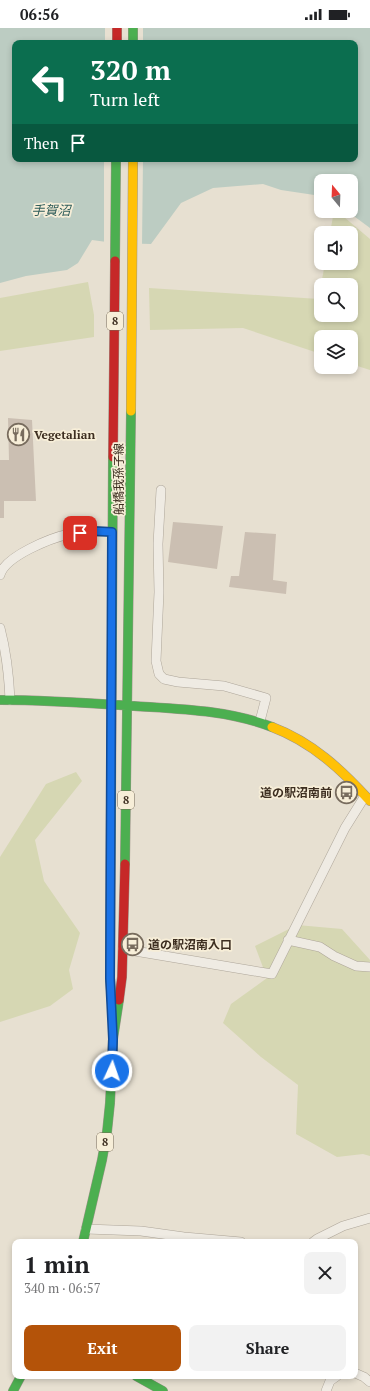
<!DOCTYPE html>
<meta charset="utf-8">
<style>
:root{--surface:#fff;--page:#f2f2f2;--text:#202124;--muted:#757577;--accent:#b45309}
body{margin:0;font-family:"PT Serif","Noto Sans JP",serif;background:var(--page);color:var(--text);height:100vh;display:flex;flex-direction:column;font-size:15px;white-space:nowrap}
*{box-sizing:border-box;margin:0}
p{font-size:13px;color:var(--muted)}
.icon{flex:none;width:22px;height:22px;fill:none;stroke:currentColor;stroke-width:2;stroke-linecap:round;stroke-linejoin:round}
.map{position:relative;flex:1;overflow:hidden}
.drawer{position:absolute;left:12px;top:1211px;width:346px;height:140px;display:flex;flex-direction:column;background:var(--surface);border-radius:8px;box-shadow:0 2px 6px #0003}
.drawer>*{flex:none}
.hud{position:absolute;left:12px;top:12px;width:346px;height:122px;border-radius:8px;box-shadow:0 2px 6px #0003;background:#0b6e4f;color:#fff;overflow:hidden}
.needle{width:26px;rotate:341deg}
.controls{position:absolute;left:314px;top:146px;display:grid;gap:8px}
.controls a{display:grid;place-items:center;width:44px;height:44px;border-radius:8px;background:var(--surface);box-shadow:0 2px 6px #0003;font-size:20px}
.pin{position:absolute;display:grid;place-items:center;width:34px;height:34px;color:#fff;margin:-17px;border-radius:8px;box-shadow:0 2px 6px #0006}
.me{position:absolute;width:44px;margin:-22px;rotate:3deg;stroke-linejoin:round;filter:drop-shadow(0 0 3px #0008)}
.turn{display:flex;align-items:center;gap:14px;height:84px;padding:0 12px;font-size:18px}
.turn .icon{width:52px;height:52px;stroke-width:2.5}
.turn b{display:block;font-size:28px;line-height:34px}
.then{display:flex;align-items:center;height:38px;padding:0 12px;background:#0003;gap:8px;font-size:15px}
.round{display:grid;place-items:center;flex:none;width:42px;height:42px;border-radius:8px;background:var(--page)}
.overview{display:flex;align-items:center;justify-content:space-between;height:68px;padding:0 12px}
h1{font-size:24px;font-weight:700;line-height:30px}
.cta{display:flex;gap:8px;margin-top:auto;padding:8px 12px}
.cta a{flex:1;height:46px;border-radius:8px;background:var(--accent);color:#fff;font-size:16px;font-weight:700;line-height:46px;text-align:center}
.cta a+a{background:var(--page);color:var(--text)}
.status{display:flex;justify-content:space-between;align-items:center;height:28px;padding:0 20px;background:var(--surface);direction:ltr}
.status svg{height:11px;fill:currentColor}
.map>svg:first-child{display:block}
.green{fill:#d6d7b3}
.water{fill:#bcccc2;fill-rule:evenodd}
.pier{fill:#e7e0d1}
.building{fill:#cbbfb2}
.lines{fill:none;stroke-linecap:round;stroke-linejoin:round}
.street-casing{stroke:#ada599;stroke-width:10}
.fast-casing{stroke:#9c958a;stroke-width:10}
.slow-casing{stroke:#9c958a;stroke-width:10}
.jam-casing{stroke:#9c958a;stroke-width:10}
.street{stroke:#efebe3;stroke-width:9}
.fast{stroke:#4caf50;stroke-width:9}
.slow{stroke:#ffc107;stroke-width:9}
.jam{stroke:#c62828;stroke-width:9}
.route-casing{stroke:#114b97;stroke-width:10}
.route{stroke:#1a73e8;stroke-width:7}
.labels{text-anchor:middle;dominant-baseline:central;stroke-width:3.5;stroke-linejoin:round;paint-order:stroke}
.shield{fill:#f7eed8;stroke:#756857;stroke-width:1}
.shield-label{font-size:11px;font-weight:bold;fill:#3d2e20}
.poi-label{font-size:12px;font-weight:bold;fill:#3d2e20;stroke:#f7eed8;text-anchor:start}
.street-label{font-size:12px;fill:#3d2e20;stroke:#f7eed8}
.water-label{font-size:13px;font-style:italic;fill:#2f5d5a;stroke:#f7eed8}
</style>
<div class="status"><b>06:56</b><svg viewBox="0 0 49 12"><path d="M0 12V9h3v3zM5 12V6h3v6zM10 12V3h3v9zM15 12V0h3v12zM26 1h20v11H26zM47 4h2v5h-2z"/></svg></div>
<div class="map">
<svg width="370" height="1363" viewBox="0 0 370 1363">
<rect width="100%" height="100%" fill="#e7e0d1"/>
<path class="green" d="M334 183H337L370 211V342L351 336V309H321V326L243 300 150 302 149 260 319 271 321 259V287H351V257H321L325 235H351V205H330Z
M88 254 94 287V309L0 323V270Z
M76 744 82 753 35 812 44 853 80 905 69 942 73 961 50 978 0 994V829L46 756Z
M297 897 342 901 370 932V1128L363 1126 337 1129 296 1106 298 1057 261 1029 223 995 231 976 267 950 255 918Z"/>
<path class="water" d="M0 0H370V200L347 183H351V153H321V168L281 162 263 156 213 160 181 175 151 216 114 215 92 212 78 235 67 242 26 248 0 255ZM15 15H355V131H15Z"/>
<path class="pier" d="M105 0H143V15H105Z
M104 131H143L142 217 104 215Z"/>
<path class="building" d="M8 390 32 392 36 473H4V490H0V432H9Z
M173 494 223 498 217 541 168 534Z
M245 504 276 506 273 552 287 554 286 566 229 559 231 548H239Z"/>
<g class="lines">
<defs>
<path id="street" d="M161 462 158 516 159 564 156 633 159 646 164 651 178 654 224 658 266 670 260 693
M0 547C5 528 51 510 69 506 84 503 98 503 112 504
M0 600C6 623 9 648 10 672
M288 912 320 919 334 928 356 938 370 939
M123 921 272 946 345 800 365 768
M86 1201 141 1203 184 1209 241 1214
M313 1214 317 1211 343 1198 370 1190
M355 1345 364 1349 370 1354
M326 1363 330 1353 337 1348"/>
<path id="fast" d="M133 0V15
M115 233 116 131
M0 672C45 672 89 675 134 678 180 681 228 682 272 699
M125 836 131 383
M112 975 110 950 113 429
M83 1214 102 1132 107 1104 110 1075 113 1011 119 972
M136 1348 163 1363
M13 1363 21 1348"/>
<path id="slow" d="M131 383 133 131
M272 699C312 714 342 742 370 773"/>
<path id="jam" d="M117 0V15
M113 429 115 233
M119 972 122 949 125 836"/>
</defs>
<use href="#street" class="street-casing"/>
<use href="#fast" class="fast-casing"/>
<use href="#slow" class="slow-casing"/>
<use href="#jam" class="jam-casing"/>
<use href="#street" class="street"/>
<use href="#fast" class="fast"/>
<use href="#slow" class="slow"/>
<use href="#jam" class="jam"/>
</g>
<g class="lines">
<defs>
<path id="route" d="M80 505 93 503 112 504 110 950 113 1011 112 1043"/>
</defs>
<use href="#route" class="route-casing"/>
<use href="#route" class="route"/>
</g>
<defs>
<symbol id="restaurant-ring" viewBox="-11 -11 22 22"><circle r="9.5" fill="#f7eed8" stroke="#786c5e" stroke-width="1.5"/><path d="M-5-6h1v4h1v-4h1v4h1v-4h1v5L-1.5 .5V6h-2V.5L-5-1ZM5-6V6H3V1.5H1.5Q1.5-4 5-6Z" fill="#786c5e"/></symbol>
<symbol id="bus-ring" viewBox="-11 -11 22 22"><circle r="9.5" fill="#f7eed8" stroke="#786c5e" stroke-width="1.5"/><path d="M-5-6H5V4H4V6H2V4H-2V6H-4V4H-5ZM-3.5-4V0h7V-4ZM-3.5 1.2v1.5H-2V1.2ZM2 1.2v1.5H3.5V1.2Z" fill="#786c5e"/></symbol>
</defs>
<g fill-rule="evenodd">
<use href="#restaurant-ring" x="6" y="394" width="25" height="25"/>
<use href="#bus-ring" x="334" y="752" width="25" height="25"/>
<use href="#bus-ring" x="120" y="904" width="25" height="25"/>
</g>
<g class="labels">
<g class="shield">
<rect x="107" y="284" width="16" height="18" rx="3"/>
<rect x="118" y="763" width="16" height="18" rx="3"/>
<rect x="97" y="1105" width="16" height="18" rx="3"/>
</g>
<g class="shield-label">
<text x="115" y="293">8</text>
<text x="126" y="772">8</text>
<text x="105" y="1114">8</text>
</g>
<g class="poi-label">
<text x="34" y="406">Vegetalian</text>
<text x="332" y="764" text-anchor="end">道の駅沼南前</text>
<text x="148" y="916">道の駅沼南入口</text>
</g>
<g class="street-label">
<text transform="translate(118 451) rotate(-90)">船橋我孫子線</text>
</g>
<g class="water-label">
<text x="51" y="182">手賀沼</text>
</g>
</g>
</svg>
<div class="controls">
<a><svg class="needle" viewBox="-14 -14 28 28"><path d="M0-13l5 13h-10z" fill="#e53935"/><path d="M0 13l5-13h-10z" fill="#757577"/></svg></a>
<a><svg class="icon" aria-label="sound" viewBox="0 0 24 24"><path d="M4 9h4l5-4v14l-5-4H4zM17 9q2 3 0 6"/></svg></a>
<a><svg class="icon" aria-label="search" viewBox="0 0 24 24"><circle cx="10" cy="10" r="6"/><path d="M15 15l6 6"/></svg></a>
<a><svg class="icon" aria-label="layers" viewBox="0 0 24 24"><path d="M12 4l9 5-9 5-9-5zM3 14l9 5 9-5"/></svg></a>
</div>
<div class="pin" style="left:80px;top:505px;background:#d93025"><svg class="icon" aria-label="arrive" viewBox="0 0 24 24"><path d="M6 21V4h12l-3 4 3 4H6"/></svg></div>
<svg class="me" style="left:112px;top:1043px" viewBox="-20 -20 40 40"><circle r="17" fill="#1a73e8" stroke="#fff" stroke-width="3"/><path d="M0-11L8 9 0 5-8 9z" fill="#fff"/></svg>
<div class="hud">
<div class="turn"><svg class="icon" aria-label="left" viewBox="0 0 24 24"><path d="M17 20v-9H6M10 6l-5 5 5 5"/></svg><div><b>320 m</b>Turn left</div></div>
<div class="then">Then<svg class="icon" aria-label="arrive" viewBox="0 0 24 24"><path d="M6 21V4h12l-3 4 3 4H6"/></svg></div>
</div>
<section class="drawer">
<div class="overview"><div><h1>1 min</h1><p>340 m · 06:57</p></div><a class="round"><svg class="icon" aria-label="close" viewBox="0 0 24 24"><path d="M6 6l12 12M18 6L6 18"/></svg></a></div>
<div class="cta"><a>Exit</a><a>Share</a></div>
</section>
</div>
